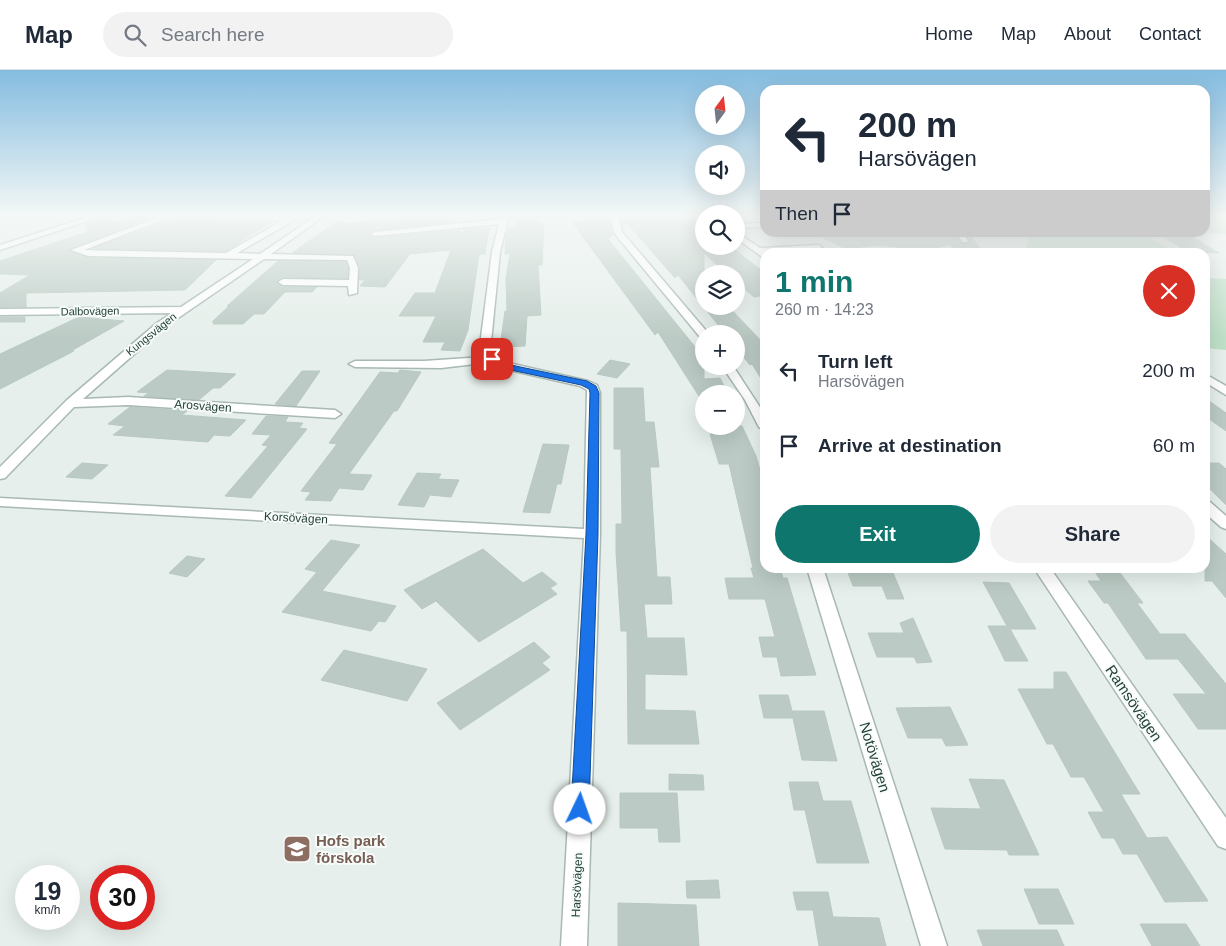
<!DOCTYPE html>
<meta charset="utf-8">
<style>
:root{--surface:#fff;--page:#f2f2f3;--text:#1f2937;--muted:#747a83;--line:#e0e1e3;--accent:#0f766e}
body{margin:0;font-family:Arial,sans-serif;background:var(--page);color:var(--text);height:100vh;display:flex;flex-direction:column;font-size:19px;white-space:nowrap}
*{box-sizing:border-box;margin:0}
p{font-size:16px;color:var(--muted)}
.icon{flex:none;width:28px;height:28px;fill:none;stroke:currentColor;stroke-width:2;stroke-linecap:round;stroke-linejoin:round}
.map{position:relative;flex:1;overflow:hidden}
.drawer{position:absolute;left:760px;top:178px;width:450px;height:325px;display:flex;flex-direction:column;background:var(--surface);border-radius:15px;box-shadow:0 5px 20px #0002}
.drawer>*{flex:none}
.hud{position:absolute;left:760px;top:15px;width:450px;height:152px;border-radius:15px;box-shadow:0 5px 20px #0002;background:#fff;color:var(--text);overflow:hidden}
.needle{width:32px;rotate:15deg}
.controls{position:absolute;left:695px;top:15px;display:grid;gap:10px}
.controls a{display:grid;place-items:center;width:50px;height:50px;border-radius:50%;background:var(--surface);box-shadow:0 5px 20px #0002;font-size:25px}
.speed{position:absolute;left:15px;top:795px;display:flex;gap:10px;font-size:25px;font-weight:700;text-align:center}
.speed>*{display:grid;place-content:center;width:65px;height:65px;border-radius:50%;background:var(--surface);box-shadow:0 5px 20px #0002;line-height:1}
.speed small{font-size:12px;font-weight:400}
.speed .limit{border:8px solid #d22;background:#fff;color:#111}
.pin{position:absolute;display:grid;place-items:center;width:42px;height:42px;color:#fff;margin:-21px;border-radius:10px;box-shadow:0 2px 8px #0006}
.me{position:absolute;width:55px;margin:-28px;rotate:3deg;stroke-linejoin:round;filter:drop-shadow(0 0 4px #0008)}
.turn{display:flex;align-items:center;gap:18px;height:105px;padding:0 15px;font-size:22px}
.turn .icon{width:65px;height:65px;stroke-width:2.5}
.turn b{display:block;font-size:35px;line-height:42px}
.then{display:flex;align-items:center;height:48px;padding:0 15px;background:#0003;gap:10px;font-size:19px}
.round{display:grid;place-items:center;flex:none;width:52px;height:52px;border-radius:26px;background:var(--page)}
.head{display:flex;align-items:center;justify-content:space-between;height:85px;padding:0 15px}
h1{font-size:30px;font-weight:700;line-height:38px;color:var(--accent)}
.action{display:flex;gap:10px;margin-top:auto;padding:10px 15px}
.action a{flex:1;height:58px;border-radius:30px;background:var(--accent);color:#fff;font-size:20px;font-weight:700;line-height:58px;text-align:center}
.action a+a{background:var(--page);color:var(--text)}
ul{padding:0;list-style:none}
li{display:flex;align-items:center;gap:15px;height:75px;padding:0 15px}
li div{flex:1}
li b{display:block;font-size:19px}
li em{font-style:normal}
header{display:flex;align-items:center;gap:30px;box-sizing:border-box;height:70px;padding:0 25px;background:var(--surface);border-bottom:1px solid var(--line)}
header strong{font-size:24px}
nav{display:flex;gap:28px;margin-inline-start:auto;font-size:18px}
.search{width:350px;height:45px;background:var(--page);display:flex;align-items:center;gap:12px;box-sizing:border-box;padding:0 18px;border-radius:28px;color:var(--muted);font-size:19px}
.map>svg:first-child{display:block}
.green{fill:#bfe0c8}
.building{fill:#bbcac4;stroke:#b8c9c2}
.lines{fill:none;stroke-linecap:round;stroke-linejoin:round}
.minor-casing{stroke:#a8b8b2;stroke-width:3}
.minor{fill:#fff;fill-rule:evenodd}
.route{fill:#1a73e8;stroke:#114b97}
.labels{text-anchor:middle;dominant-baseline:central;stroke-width:4;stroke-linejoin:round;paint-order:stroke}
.far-street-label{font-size:11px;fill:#24423a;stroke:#f7fbf9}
.street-label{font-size:12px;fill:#24423a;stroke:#f7fbf9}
.near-street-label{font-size:15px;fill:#24423a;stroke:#f7fbf9}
.near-education-label{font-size:15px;font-weight:bold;fill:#785e54;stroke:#f7fbf9;text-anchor:start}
</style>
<header>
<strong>Map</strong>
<div class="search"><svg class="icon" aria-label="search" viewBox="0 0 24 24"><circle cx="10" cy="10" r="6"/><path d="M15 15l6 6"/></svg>Search here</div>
<nav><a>Home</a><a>Map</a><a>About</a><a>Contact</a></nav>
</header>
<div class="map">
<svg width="1226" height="876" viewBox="0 0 1226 876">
<rect width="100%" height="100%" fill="#e6efeb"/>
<path class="green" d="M1205 146H1226V164L1204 163Z
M1022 163H1141L1174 182H1015L1026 177 1029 171Z
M1205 208 1226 209V280L1205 278Z"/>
<path class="building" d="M104 146H112L113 153 134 146 154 147 70 178 69 181 88 188 216 190 185 220 26 223V237H0V223L30 205 0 204V191L87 162 85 154Z
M182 146 273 151 226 181 94 178Z
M415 146H452L455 152 375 160 369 165 375 168 459 160 462 164 464 159 489 158 485 184H479L468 260 460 281 441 280 445 272H423L436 246H399L415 223H435L451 180 410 184 385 217 360 216 365 210H359L360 197 353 184 292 183 336 152 352 153Z
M518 146H539L538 153H544L542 195H538L541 245 527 246 525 276 500 277 505 241H507L506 209 510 183 505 184 506 167 508 158H515Z
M586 146H608L613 165 608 169 704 288V309L720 308 728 324H704V334L658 262 655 265 572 152H582Z
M620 146H704V176H730L765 203V225L754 227 736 211V204H727L704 183V236H728L765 275V315L752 294 750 295 736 278V260L723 261 678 205 675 208 627 153 623 157Z
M812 162H954L962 174 970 173 966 162H973L972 167 982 182H955L950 174 929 180 877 175 846 179Z
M1161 165H1189L1219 183 1188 182Z
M278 191 346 192 348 198 347 208 282 207 276 211 282 217H317L312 222H285L264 244H254L243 254H213L215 252H212L229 236H227Z
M0 247H25V252H0Z
M79 247 124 251 71 281H74L0 319V284Z
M610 290 630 294 617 308 597 304Z
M167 300 236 304 220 318H213L199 330 144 326 149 323 137 322Z
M400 300 421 302 397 341H394L349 404 372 405 363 420 339 418 331 431 305 430 311 422 301 421 337 374 329 373 380 302 398 303Z
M302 301H320L296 336 275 334Z
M614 318H643L645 352H654L659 397H650L657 507H670L672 534H644L647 568H684L687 605 645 604V640L695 641 699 674H628L627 561H621L616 482V454H622L621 379H614Z
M1205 328 1226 343V361L1205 346Z
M130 337 187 341 182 345 246 350 230 366 214 365 208 372 113 365 125 356 108 354Z
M266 346 288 347 285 352 303 353 299 358 307 359 251 428 225 426 268 376 262 375 271 365 252 364Z
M718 356H742L756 386 765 417V498H780L783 508H787L816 605 781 606 777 587H763L759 567H775L765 529H729L725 508H754L751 498H753L729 394H719L710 364 721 363Z
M543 374 569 375 561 414H557L550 443 523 442Z
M82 393 108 395 92 409 66 407Z
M1205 393H1219L1226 399V435L1205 414Z
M417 403 441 404 438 409 459 410 451 427 430 425 424 437 398 435Z
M1205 465 1226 484V528L1212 511H1205Z
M331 470 360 475 322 521 396 536 385 552 379 551 371 561 282 542 317 502 305 499Z
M483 479 523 513 542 502 557 514 550 518 557 524 479 572 436 531 422 539 404 520Z
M187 486 205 489 187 507 169 503Z
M873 498H891L904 529H887L882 516H853L847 500H874Z
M1093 499H1117L1143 533H1137L1160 564H1185L1226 614V659H1198L1173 624H1206L1178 589H1146L1108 533H1104L1088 511H1101Z
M983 512 1009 513 1036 559H1010L1028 591H1005L988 556H1007Z
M913 548 932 592 917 593 914 587H877L868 563H904L900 553Z
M534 572 550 587 542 593 550 600 460 660 437 633Z
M344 580 427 599 407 631 321 610Z
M1054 602H1066L1140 724H1121L1147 768 1167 767 1208 831 1165 832 1137 784H1123L1114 768H1102L1088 742H1104L1084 707H1071L1053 674H1047L1018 619H1054Z
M759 625H788L792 641H824L837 691 802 690 793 648H764Z
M950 637 968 675 946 676 942 668H908L896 638Z
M669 704 703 705 704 720H669Z
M969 709 1004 710 1039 785H1009L1007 780 945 779 931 738 981 739Z
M789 712H818L823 731H851L869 793H817L805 740H794Z
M620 723H677L680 772H659L658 758H620Z
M718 810 720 828H687L686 811Z
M1024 819H1058L1074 854H1039Z
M793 822H828L833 847 879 848 886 876H819L813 840H797Z
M618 833 696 835 699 876H618Z
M1140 854H1186L1200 876H1152Z
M977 860H1057L1064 876H983Z"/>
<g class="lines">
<defs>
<path id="minor" d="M91 146H102L0 180V175Z
M162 146H173L84 180 226 183 282 151 250 146 293 147V151L237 183 260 184 316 146H324L271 184 353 186 358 198 357 223 349 225 348 216 283 215 278 212 283 209 349 210 350 198 347 190 264 189 165 257 83 329 128 327 335 340 341 344 335 348 128 335 74 337 5 408 0 409V397L67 330 157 253 172 243 0 245V239L181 237 253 189 88 186 71 180Z
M501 146H509L500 182 490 282 513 294 588 311 597 315 600 323V464L587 876H561L584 468 0 436V428L584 459 587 320 580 316 505 299 492 292 441 298 355 297 349 294 355 291H424L483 287 479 283 492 182 499 154 375 166 371 164 375 162 501 149Z
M610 146H618L622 162 708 263 704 264V268L700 267 615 164Z
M765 153V157L736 158V154Z
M736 162 760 178 818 175 822 177 818 179 765 182V189L736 168Z
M956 162H964L968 172H962Z
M722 296H733L765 345V361L759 357 745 330Z
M1205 304 1226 316V325L1205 312Z
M1205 431 1210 432 1226 446V459L1221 457 1205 443Z
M807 498H823L947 876H921Z
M1034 498H1050L1226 748V779L1218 776Z"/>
</defs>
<use href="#minor" class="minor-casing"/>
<use href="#minor" class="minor"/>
</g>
<linearGradient id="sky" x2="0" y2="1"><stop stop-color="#84bce0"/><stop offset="0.54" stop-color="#f4f8f6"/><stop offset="1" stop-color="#f4f8f6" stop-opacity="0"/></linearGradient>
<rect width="1226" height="269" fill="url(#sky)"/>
<path class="route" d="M492 286 511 295 587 311 596 316 599 323 598 464 589 739 586 744 580 747 574 744 571 739 586 464 590 323 589 319 581 315 506 299 489 291V287Z"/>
<defs>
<symbol id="school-square" viewBox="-11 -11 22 22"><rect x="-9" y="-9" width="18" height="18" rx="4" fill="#8d6e63" stroke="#f7fbf9"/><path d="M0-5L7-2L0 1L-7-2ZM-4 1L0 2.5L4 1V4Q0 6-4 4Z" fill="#fff"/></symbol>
</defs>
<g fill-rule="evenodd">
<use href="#school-square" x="281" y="763" width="32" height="32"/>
</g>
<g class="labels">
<g class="far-street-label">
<text transform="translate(90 241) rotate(-1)">Dalbovägen</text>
<text transform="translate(151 264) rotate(-39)">Kungsvägen</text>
</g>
<g class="street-label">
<text transform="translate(203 336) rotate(4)">Arosvägen</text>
<text transform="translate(296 448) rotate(3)">Korsövägen</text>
<text transform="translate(577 815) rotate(-88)">Harsövägen</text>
</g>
<g class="near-street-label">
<text transform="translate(1134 633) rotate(56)">Ramsövägen</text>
<text transform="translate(875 687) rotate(73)">Notövägen</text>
</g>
<g class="near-education-label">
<text x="316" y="770">Hofs park<tspan x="316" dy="17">förskola</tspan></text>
</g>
</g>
</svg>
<div class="controls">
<a><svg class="needle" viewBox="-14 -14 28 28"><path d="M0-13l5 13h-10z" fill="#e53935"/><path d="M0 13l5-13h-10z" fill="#747a83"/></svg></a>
<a><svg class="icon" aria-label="sound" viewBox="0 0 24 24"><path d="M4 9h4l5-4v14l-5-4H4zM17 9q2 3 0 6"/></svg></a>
<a><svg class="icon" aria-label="search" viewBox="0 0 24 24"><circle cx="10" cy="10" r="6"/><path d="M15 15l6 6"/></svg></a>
<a><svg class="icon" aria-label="layers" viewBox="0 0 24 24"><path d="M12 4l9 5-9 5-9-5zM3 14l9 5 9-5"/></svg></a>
<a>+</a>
<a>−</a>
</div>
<div class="speed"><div>19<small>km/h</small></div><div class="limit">30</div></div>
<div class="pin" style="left:492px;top:289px;background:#d93025"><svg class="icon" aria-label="arrive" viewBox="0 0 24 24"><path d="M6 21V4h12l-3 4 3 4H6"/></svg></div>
<svg class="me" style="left:580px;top:739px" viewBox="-20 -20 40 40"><circle r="19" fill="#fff"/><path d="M0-13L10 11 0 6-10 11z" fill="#1a73e8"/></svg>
<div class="hud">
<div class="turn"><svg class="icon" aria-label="left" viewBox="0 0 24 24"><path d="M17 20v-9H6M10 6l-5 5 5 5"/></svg><div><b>200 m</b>Harsövägen</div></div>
<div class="then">Then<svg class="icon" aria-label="arrive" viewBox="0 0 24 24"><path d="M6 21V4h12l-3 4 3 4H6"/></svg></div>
</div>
<section class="drawer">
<div class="head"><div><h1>1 min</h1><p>260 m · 14:23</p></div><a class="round" style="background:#d93025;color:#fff"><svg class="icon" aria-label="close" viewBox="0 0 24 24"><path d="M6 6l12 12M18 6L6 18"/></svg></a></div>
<ul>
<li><svg class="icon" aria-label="left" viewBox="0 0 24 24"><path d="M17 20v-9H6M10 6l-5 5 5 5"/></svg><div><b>Turn left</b><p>Harsövägen</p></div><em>200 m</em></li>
<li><svg class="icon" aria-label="arrive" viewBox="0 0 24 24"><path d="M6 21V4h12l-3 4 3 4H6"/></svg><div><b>Arrive at destination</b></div><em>60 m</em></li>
</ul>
<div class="action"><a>Exit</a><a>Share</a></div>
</section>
</div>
